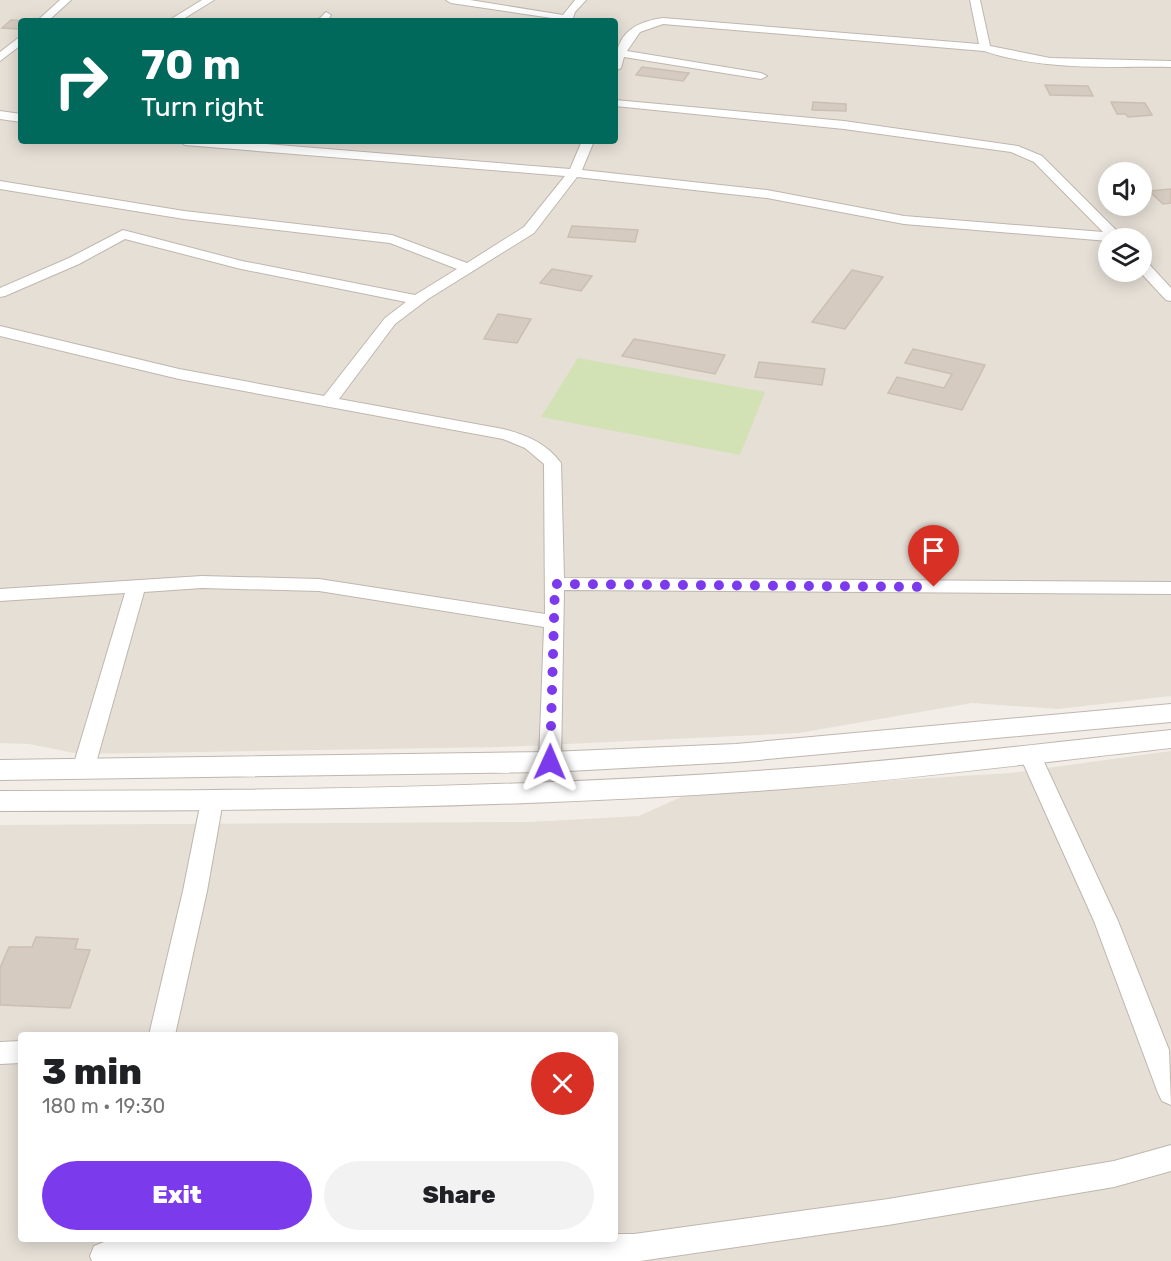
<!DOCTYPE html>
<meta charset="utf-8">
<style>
:root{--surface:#fff;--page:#f2f2f2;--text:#202124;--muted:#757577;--accent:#7c3aed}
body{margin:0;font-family:Rubik,sans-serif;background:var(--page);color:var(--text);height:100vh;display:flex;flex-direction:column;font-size:22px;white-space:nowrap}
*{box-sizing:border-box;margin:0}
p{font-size:20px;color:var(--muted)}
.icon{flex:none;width:33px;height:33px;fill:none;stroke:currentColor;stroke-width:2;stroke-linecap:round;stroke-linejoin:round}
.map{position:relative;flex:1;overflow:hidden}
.side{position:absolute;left:18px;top:1032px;width:600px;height:210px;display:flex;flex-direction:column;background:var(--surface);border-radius:6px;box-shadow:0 3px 15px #0003}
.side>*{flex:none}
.guide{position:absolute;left:18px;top:18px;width:600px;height:126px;border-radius:6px;box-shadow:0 3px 15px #0003;background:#00695c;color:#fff;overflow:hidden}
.buttons{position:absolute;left:1098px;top:162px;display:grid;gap:12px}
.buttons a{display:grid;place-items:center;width:54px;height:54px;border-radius:50%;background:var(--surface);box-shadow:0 3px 15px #0003;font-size:30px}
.pin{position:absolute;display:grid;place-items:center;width:51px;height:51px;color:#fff;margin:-62px -26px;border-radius:50% 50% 50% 0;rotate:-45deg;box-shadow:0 0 6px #0007}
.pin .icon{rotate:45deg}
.me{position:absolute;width:66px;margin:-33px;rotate:1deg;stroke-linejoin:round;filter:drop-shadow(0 0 4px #0008)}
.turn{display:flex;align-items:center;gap:21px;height:126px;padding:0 24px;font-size:27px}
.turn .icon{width:78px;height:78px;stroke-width:2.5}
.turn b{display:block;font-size:42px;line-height:51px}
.round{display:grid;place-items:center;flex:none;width:63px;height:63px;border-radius:32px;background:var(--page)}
.summary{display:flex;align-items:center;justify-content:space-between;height:102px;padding:0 24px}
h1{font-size:36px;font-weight:800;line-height:45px}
.primary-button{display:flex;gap:12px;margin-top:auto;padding:12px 24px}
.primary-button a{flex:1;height:69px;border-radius:36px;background:var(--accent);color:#fff;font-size:24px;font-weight:800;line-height:69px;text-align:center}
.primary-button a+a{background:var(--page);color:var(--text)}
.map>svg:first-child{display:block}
.residential{fill:#e5dfd6;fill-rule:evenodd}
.green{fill:#d3e2b4}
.building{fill:#d5cbc1;stroke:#ccbfb2;stroke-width:1.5}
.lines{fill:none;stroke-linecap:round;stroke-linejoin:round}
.minor-casing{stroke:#bfb7ae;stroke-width:2}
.tertiary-casing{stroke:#bfb7ae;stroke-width:2}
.minor{fill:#fff;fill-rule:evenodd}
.tertiary{fill:#fff;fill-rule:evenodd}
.route{stroke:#7c3aed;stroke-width:10;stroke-dasharray:0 18}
</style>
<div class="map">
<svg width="1171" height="1261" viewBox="0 0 1171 1261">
<rect width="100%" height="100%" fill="#f2ede7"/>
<path class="residential" d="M0 0H1171V696L1058 709 972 703 799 733 502 747 79 754 29 744 0 743ZM21 21H615V141H21ZM1108 172H1142V206H1108ZM1108 238H1142V272H1108Z
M1171 751V1261H0V825L528 822 639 816 690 793 1010 773ZM21 1035H615V1239H21Z"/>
<path class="green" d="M578 358 765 392 740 455 541 417Z"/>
<path class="building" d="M11 20 28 21H21L19 29 2 28Z
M642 67 689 73 683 81 636 75Z
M1045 85 1088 86 1093 96 1050 95Z
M813 102 846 104V111L812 110Z
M1111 102 1145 103 1152 115 1128 117 1126 114H1117Z
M1171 189V203L1163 204 1149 191Z
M572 226 638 230 635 242 568 237Z
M552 269 592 276 581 291 540 283Z
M852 270 883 277 845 329 812 322Z
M498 314 531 319 517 343 484 339Z
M634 339 725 355 715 374 622 356Z
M913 349 985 365 962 410 888 393 897 377 944 388 952 374 905 363Z
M759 362 825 369 822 385 755 377Z
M36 937 78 939 75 949 90 950 70 1008 0 1005V968L9 947H32Z"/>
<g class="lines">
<defs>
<path id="minor" d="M60 0H71L48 21H37Z
M202 0H214L180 21H168Z
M446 0H470L563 15 575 0H586L575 12 572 21 451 3Z
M970 0H980L990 46 1050 58 1171 61V67C1109 66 1044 71 984 51L663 24 640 32 627 51 761 73 767 76 761 79 624 57 621 68 615 71C615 38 628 23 663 18L979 44Z
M326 12 331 15 327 21H317Z
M21 36V45L0 61V52Z
M615 100 844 121 1018 146 1042 156 1124 238 1108 241 904 224 767 198 577 177 534 233 428 299 395 324 339 399 503 429C526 435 546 443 561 463L564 578 1171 582V594L564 590 561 762 558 767 550 770 542 767 539 762 544 627 319 591 202 588 144 592 94 770 91 776 83 778 75 776 72 770 125 593 0 601V589L202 576 319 579 545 614 544 464 525 448 503 439 179 379 0 336V326L179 369 324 396 385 318 406 302 241 269 125 239 79 264 5 296 0 297V288L69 258 123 230 242 261 415 295 457 269 390 243 184 219 0 189V181L184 211 392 235 467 263 524 227 565 176 185 145 179 141H230L570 169 582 141H594L582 170 767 190 904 216 1103 232 1034 162 1011 152 844 129 615 106Z
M0 111 21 114V122L0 119Z
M1142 261 1147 262 1171 288V301L1166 300 1140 272Z
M1030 746 1038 749 1118 921 1169 1050 1171 1105 1162 1101 1158 1093 1094 921 1019 754 1022 749Z
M212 793 220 795 223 801 207 891 175 1035H149L183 891 201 801 204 795Z
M21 1041V1063L0 1064V1042Z
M1171 1145V1171L1114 1187 888 1225 640 1261H92L90 1256 94 1246 104 1242 615 1239V1234H634L888 1199 1114 1161Z"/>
<path id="tertiary" d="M1171 704V722L736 762 550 772 0 780V760L550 752 736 744Z
M1171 730V748C1042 762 913 779 784 789 523 808 261 811 0 811V791C261 791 523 788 784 769 913 760 1042 743 1171 730Z"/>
</defs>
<use href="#minor" class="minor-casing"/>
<use href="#tertiary" class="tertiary-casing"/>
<use href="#minor" class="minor"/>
<use href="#tertiary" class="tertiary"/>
</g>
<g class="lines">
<path class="route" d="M550 762 555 584 934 587"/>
</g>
</svg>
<div class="buttons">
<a><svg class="icon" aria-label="sound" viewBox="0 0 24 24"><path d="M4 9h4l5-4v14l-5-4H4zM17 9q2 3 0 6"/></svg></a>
<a><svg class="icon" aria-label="layers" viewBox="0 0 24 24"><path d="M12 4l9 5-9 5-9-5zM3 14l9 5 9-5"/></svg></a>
</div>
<div class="pin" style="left:934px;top:587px;background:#d93025"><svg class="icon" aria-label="arrive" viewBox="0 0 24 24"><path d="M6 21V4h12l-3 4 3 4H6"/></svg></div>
<svg class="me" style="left:550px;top:762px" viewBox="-20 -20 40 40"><path d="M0-17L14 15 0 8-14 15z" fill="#7c3aed" stroke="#fff" stroke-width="4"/></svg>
<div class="guide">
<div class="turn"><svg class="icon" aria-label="right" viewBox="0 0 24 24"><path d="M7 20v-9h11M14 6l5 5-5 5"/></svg><div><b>70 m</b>Turn right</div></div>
</div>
<section class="side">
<div class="summary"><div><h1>3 min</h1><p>180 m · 19:30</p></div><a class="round" style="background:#d93025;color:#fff"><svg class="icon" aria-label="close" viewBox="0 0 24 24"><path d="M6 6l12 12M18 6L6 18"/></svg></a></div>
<div class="primary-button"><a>Exit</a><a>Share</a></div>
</section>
</div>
